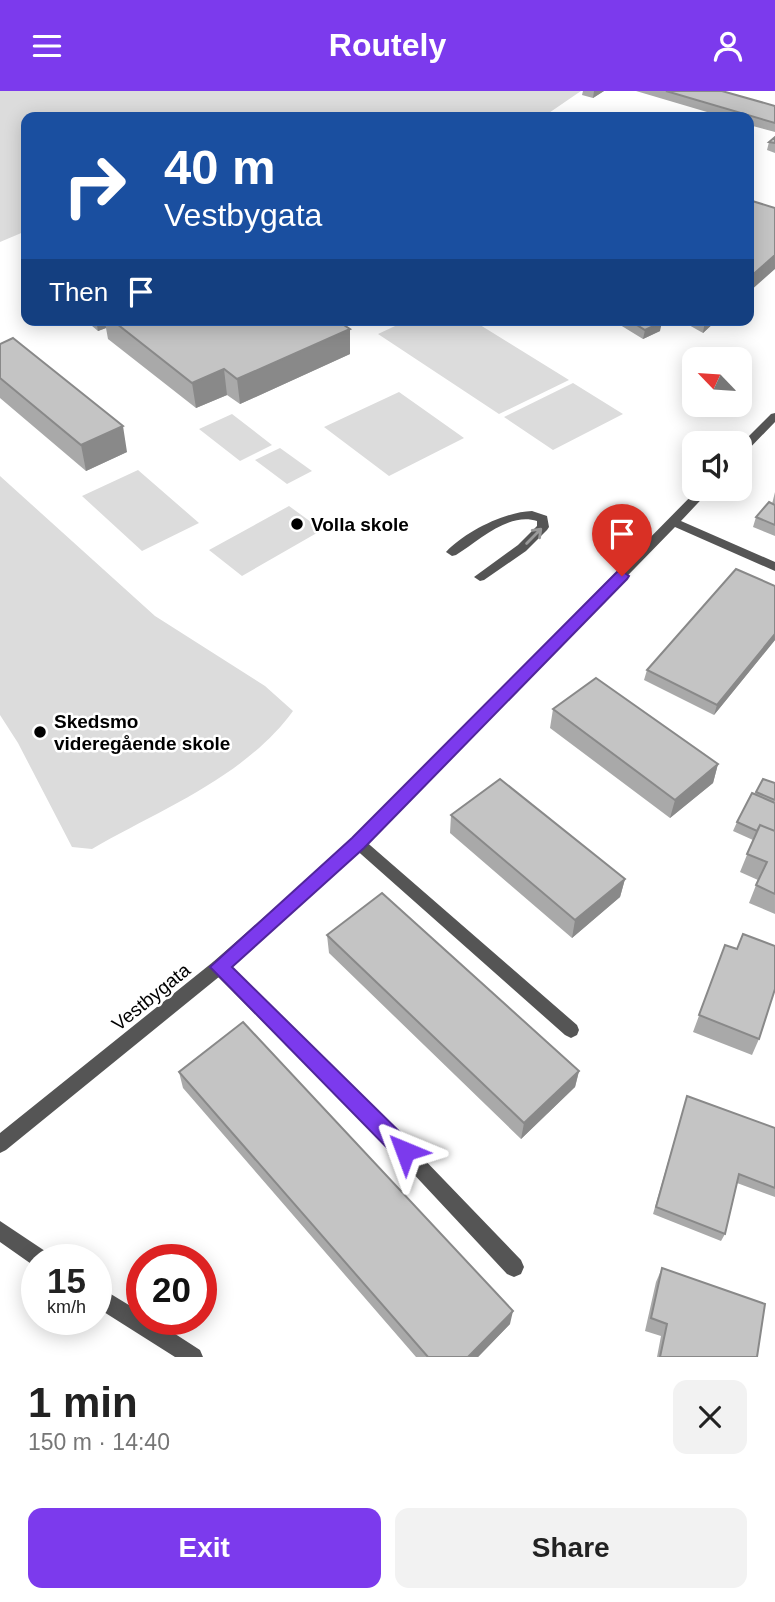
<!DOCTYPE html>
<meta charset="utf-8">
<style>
:root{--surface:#fff;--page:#f2f2f2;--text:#222;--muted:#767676;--accent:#7c3aed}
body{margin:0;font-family:Arial,sans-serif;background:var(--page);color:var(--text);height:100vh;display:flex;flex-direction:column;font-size:26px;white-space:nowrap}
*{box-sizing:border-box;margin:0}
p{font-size:23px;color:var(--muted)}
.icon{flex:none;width:38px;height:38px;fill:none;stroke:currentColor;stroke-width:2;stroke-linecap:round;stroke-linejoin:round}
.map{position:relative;height:1266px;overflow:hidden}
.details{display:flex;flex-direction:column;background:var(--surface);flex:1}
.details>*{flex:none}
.hud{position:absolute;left:21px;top:21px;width:733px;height:214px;border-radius:14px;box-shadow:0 4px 18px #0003;background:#1a4fa0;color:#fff;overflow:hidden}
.needle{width:46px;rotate:295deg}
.tools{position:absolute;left:682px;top:256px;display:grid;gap:14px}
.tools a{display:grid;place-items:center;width:70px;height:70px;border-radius:14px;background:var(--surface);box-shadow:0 4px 18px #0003;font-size:35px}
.speed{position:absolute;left:21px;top:1153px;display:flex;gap:14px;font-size:35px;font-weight:700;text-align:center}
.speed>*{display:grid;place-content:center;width:91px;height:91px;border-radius:50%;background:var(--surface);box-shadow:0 4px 18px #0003;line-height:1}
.speed small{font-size:18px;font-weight:400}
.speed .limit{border:10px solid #d22;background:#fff;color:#111}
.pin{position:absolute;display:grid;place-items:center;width:60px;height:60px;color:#fff;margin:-72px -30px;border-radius:50% 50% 50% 0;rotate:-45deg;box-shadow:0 0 7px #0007}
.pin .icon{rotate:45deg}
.me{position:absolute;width:77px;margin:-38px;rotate:316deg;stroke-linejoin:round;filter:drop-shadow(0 0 5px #0008)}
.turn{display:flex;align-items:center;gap:24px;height:147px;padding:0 28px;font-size:32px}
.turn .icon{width:91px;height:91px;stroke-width:2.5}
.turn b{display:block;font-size:49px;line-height:60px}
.then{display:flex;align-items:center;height:66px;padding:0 28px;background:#0003;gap:14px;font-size:26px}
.round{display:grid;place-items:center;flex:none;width:74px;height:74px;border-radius:14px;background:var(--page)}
.overview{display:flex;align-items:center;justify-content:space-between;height:119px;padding:0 28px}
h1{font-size:42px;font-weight:800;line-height:52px}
.primary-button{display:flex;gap:14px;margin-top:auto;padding:14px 28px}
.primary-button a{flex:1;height:80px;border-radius:14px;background:var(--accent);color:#fff;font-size:28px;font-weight:800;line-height:80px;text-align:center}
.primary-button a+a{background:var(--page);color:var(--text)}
header{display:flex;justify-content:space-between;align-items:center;height:91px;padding:0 28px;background:var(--accent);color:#fff;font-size:32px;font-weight:800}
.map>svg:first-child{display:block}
.green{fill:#dcdcdc}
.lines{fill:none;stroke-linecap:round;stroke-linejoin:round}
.lane{fill:#555;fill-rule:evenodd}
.street{fill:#555;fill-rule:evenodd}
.wall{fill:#a9a9a9}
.shaded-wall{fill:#898989}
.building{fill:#c4c4c4;stroke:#898989;stroke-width:2}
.oneway{stroke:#999}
.route{fill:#7c3aed;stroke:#51269a;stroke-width:2}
.poi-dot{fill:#000;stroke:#fff;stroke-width:2.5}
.labels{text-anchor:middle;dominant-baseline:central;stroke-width:5;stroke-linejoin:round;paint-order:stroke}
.poi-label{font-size:19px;font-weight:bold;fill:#000;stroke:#fff;text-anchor:start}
.street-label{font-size:19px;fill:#000;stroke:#fff}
</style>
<header><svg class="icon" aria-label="menu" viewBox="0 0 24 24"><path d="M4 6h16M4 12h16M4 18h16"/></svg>Routely<svg class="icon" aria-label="person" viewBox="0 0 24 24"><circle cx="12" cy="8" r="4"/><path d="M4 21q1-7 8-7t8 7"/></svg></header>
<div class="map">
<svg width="775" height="1266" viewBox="0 0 775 1266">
<rect width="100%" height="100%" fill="#fff"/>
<path class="green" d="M0 0H581L543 26H26V140L0 151Z
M408 229H472L569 289 499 323 378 243Z
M573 292 623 323 553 359 504 326Z
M399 301 464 347 389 385 324 336Z
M232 323 272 354 240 370 199 338Z
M280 357 312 380 287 393 255 369Z
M138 379 199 432 142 460 82 405Z
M0 385 155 525 265 595 293 620C245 686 161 718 92 758L72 756 18 652 0 624Z
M289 415 322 439 242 485 209 459Z"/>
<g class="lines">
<path class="lane" d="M532 420 547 425 549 436 547 439 526 460 484 489 480 490 474 486 518 454 537 435V430C508 421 479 450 456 464L452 465 446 461C465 441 504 421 532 420Z
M358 746 363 748 577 934 579 939 577 944 571 947 565 944 353 756 350 752 353 748Z
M219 869 225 871 392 1035 521 1169 524 1176 521 1183 514 1186 507 1183 380 1047 213 881 211 876 213 871Z"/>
<path class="street" d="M775 322V331L744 363 740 364V354L771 323Z
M699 397H712L681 430 775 471V480L675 436 363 756 225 881 6 1059 0 1062V1042L213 871 353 748Z
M0 1130 48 1162 51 1169H37V1177L0 1151Z
M96 1194 142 1222V1228H152L200 1259 203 1266H175L96 1216Z"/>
</g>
<path class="wall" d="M583 0H604L593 7 582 4Z
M636 0H722L775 15V41L749 34V26H724Z
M775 46V62L767 59 769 51Z
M85 229H343V234L350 238V263L240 313 227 304 196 317 108 248 106 237 98 240Z
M612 229H660V240L643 248Z
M680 229H717L703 242Z
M0 253 127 361 86 380 0 307Z
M775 401V445L753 436 756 426 772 413Z
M775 495V549L714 624 644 589 647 579Z
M553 618 718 673 713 692 670 727 550 637Z
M775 692V823L749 812 758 789 740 781 753 749 733 740 737 731 756 701Z
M451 724 625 788 620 806 572 847 450 742Z
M327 844 579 980 575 996 521 1048 329 862Z
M725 854 759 948 752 964 693 941Z
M179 981 510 1233 478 1266H416L183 997Z
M687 1005 775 1037V1106L737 1092 725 1143 721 1150 653 1123Z
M662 1177 757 1266H657L661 1245 645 1240 656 1191Z"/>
<path class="shaded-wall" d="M594 0H604L593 7Z
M775 164V178L749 201V187Z
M96 229H105L106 237 98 240Z
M329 229H343L344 241 350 238V263L240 313 237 288Z
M705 229H717L703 242Z
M662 231 660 240 643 248 645 239Z
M224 278 227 304 196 317 192 292Z
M123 335 127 361 86 380 81 354Z
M775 543V549L714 624 717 614Z
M718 673 713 692 670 727 675 709Z
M625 788 620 806 572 847 575 829Z
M579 980 575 996 521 1048 524 1032Z
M513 1220 510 1233 478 1266H468Z"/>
<path class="building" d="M666 0H722L775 15V32Z
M775 46V52L769 51Z
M749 109 775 117V164L749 187Z
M112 229H336L350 238 237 288 224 278 192 292Z
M629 229H660L662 231 645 239Z
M13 247 123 335 81 354 0 287V253Z
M769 411 775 414V434L756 426Z
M736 478 775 495V543L717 614 647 579Z
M596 587 718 673 675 709 553 618Z
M500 688 625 788 575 829 451 724Z
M763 688 775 692V709L756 701Z
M752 702 775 712V740L760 734 757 740 737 731Z
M760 734 775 740V803L756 794 767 771 747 763Z
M382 802 579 980 524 1032 327 844Z
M743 843 775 855V898L759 948 699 924 725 854 737 858Z
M243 931 513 1220 468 1266H428L179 981Z
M687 1005 775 1037V1097L739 1083 725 1143 656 1116Z
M662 1177 765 1213 757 1266H660L667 1233 651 1227Z"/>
<defs><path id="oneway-shaft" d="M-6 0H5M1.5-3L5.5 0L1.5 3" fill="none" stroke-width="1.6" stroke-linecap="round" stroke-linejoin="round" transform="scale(1.75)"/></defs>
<use class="oneway" href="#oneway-shaft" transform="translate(534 445) rotate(-45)"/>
<path class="route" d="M622 480 629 485 627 488 364 757 232 876 412 1053 415 1060 412 1067 405 1070 397 1067 210 876 352 747 617 481Z"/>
<g class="poi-dot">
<circle cx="297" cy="433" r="7"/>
<circle cx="40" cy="641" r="7"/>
</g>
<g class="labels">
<g class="poi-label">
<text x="311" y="433">Volla skole</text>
<text x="54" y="630">Skedsmo<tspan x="54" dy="22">videregående skole</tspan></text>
</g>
<g class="street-label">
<text transform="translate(151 906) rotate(-39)">Vestbygata</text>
</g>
</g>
</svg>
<div class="tools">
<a><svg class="needle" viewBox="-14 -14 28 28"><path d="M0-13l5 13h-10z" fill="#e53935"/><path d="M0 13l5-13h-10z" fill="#767676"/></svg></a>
<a><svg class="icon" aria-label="sound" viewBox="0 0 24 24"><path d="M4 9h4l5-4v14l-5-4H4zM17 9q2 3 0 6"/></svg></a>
</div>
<div class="speed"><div>15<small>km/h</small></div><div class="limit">20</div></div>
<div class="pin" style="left:622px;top:485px;background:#d93025"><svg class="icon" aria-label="arrive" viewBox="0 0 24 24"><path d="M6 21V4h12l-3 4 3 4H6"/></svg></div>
<svg class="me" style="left:405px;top:1060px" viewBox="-20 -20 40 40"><path d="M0-17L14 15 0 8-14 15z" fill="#7c3aed" stroke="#fff" stroke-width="4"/></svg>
<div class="hud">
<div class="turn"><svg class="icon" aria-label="right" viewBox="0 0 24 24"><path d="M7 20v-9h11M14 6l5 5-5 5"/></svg><div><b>40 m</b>Vestbygata</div></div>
<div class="then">Then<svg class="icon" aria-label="arrive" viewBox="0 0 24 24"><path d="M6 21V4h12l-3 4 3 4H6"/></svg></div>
</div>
</div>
<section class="details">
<div class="overview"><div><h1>1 min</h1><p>150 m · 14:40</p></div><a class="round"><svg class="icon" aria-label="close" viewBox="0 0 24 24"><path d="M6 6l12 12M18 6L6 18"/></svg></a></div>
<div class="primary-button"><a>Exit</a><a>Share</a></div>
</section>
